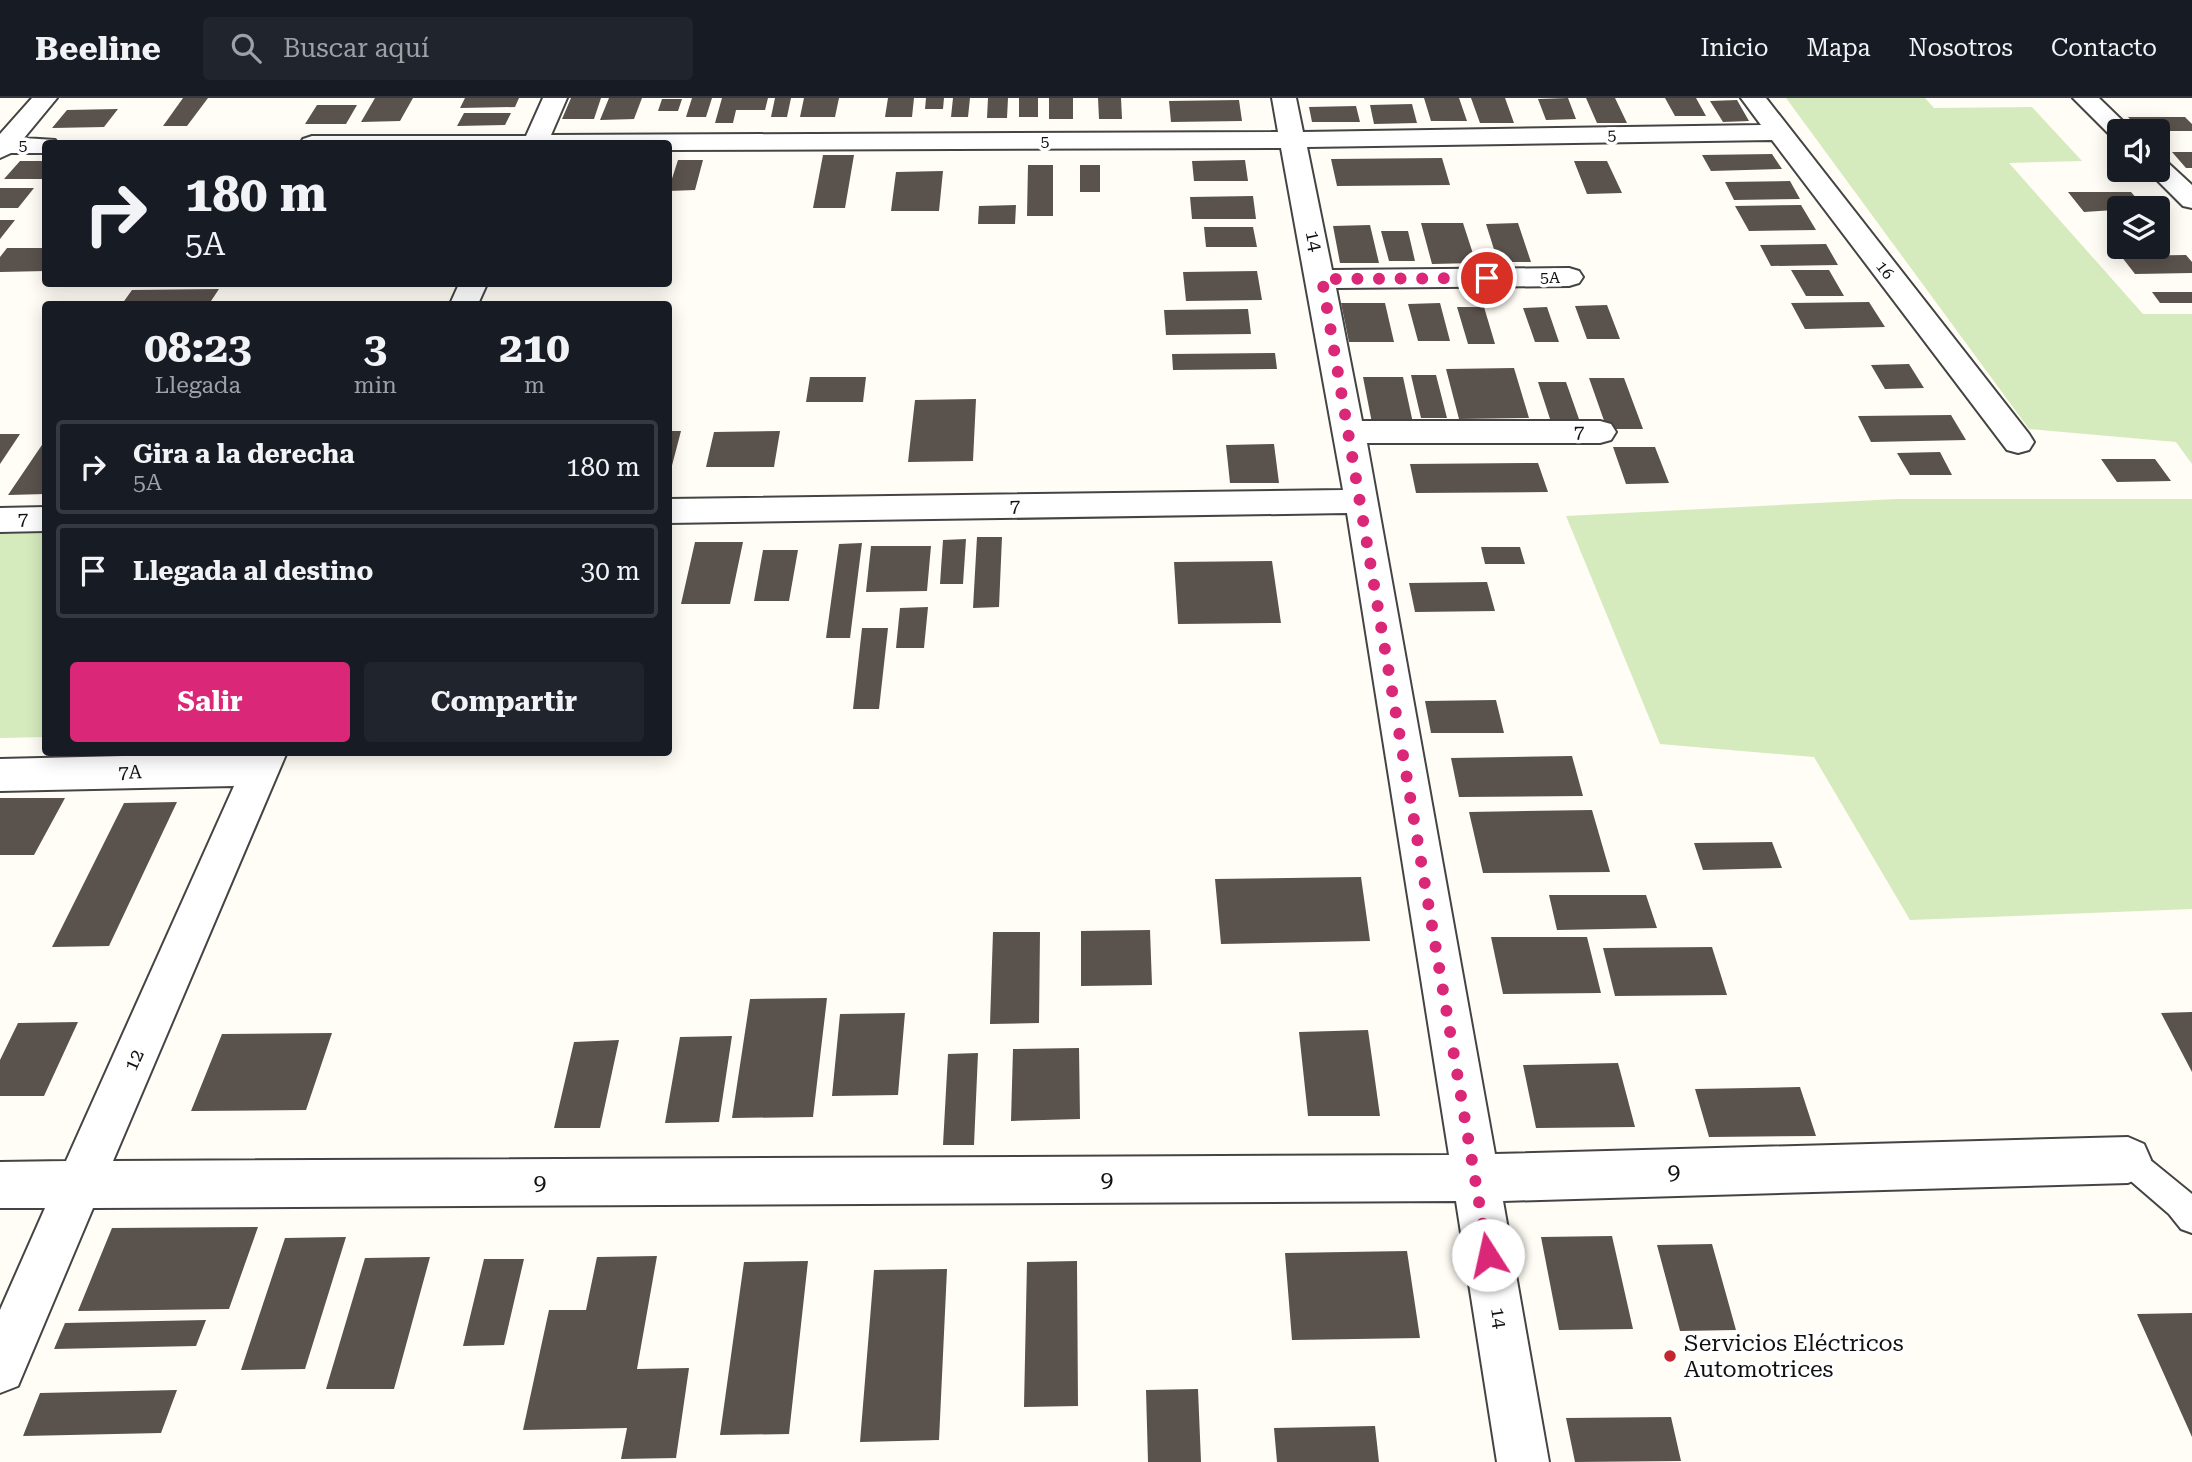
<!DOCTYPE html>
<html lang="es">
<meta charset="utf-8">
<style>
:root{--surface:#171b24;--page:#20242c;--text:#f1f3f6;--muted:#9ea1a6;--line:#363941;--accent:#db2777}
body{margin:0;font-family:"Roboto Serif",serif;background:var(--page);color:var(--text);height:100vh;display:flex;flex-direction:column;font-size:26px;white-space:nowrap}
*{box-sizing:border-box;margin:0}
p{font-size:23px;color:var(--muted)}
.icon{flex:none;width:38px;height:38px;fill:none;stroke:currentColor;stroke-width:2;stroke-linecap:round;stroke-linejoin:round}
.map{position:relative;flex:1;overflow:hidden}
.details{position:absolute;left:42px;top:203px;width:630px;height:455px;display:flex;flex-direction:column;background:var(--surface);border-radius:7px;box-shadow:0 4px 18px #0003}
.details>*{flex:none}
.hud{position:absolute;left:42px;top:42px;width:630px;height:147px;border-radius:7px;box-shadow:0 4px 18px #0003;background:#171b24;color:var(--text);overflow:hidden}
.buttons{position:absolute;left:2107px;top:21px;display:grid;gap:14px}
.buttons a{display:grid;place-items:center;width:63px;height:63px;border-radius:7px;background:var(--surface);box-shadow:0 4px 18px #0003;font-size:35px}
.pin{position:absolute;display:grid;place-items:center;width:60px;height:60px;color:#fff;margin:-30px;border:4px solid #fff;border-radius:50%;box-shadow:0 2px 7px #0007}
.me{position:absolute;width:77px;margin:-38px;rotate:350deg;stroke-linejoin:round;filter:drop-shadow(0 0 5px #0008)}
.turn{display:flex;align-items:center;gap:24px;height:147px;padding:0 28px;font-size:32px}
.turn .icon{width:91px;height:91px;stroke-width:2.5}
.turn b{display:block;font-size:49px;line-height:60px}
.eta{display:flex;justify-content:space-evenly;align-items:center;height:119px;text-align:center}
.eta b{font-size:42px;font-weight:700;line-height:49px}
.cta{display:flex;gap:14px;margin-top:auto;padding:14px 28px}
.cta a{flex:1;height:80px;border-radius:7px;background:var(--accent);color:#fff;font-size:28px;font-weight:700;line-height:80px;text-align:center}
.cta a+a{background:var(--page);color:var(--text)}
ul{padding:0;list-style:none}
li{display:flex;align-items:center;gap:21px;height:94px;margin:0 14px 10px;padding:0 14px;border:4px solid var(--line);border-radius:7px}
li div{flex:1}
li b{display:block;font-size:26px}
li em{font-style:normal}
header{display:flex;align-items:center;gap:42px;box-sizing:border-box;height:98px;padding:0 35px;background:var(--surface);border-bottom:2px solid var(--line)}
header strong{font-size:33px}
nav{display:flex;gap:38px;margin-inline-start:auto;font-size:24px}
.search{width:490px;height:63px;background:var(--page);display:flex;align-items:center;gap:18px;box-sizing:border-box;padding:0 24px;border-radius:7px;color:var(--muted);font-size:26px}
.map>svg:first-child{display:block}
.green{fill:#d5ebbd}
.building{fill:#5a524d}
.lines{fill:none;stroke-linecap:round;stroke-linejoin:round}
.lane-casing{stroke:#444;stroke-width:4}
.street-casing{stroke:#444;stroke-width:4}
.lane{fill:#fff;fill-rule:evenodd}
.street{fill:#fff;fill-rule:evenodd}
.route{stroke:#db2777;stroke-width:12;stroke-dasharray:0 21.6}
.poi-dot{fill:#c4262e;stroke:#fff;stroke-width:2.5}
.labels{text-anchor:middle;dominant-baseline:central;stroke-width:7;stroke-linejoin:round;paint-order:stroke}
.far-street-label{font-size:16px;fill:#111;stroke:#fff}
.street-label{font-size:19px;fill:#111;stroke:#fff}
.near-street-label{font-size:23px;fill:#111;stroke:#fff}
.near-poi-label{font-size:23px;fill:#111;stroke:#fff;text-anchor:start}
</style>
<header>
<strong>Beeline</strong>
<div class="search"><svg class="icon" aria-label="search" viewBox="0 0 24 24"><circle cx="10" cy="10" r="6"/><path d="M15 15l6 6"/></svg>Buscar aquí</div>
<nav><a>Inicio</a><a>Mapa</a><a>Nosotros</a><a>Contacto</a></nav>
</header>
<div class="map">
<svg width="2192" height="1364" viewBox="0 0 2192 1364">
<rect width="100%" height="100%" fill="#fffdf5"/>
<path class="green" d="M1786 0H1925L1934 10 2032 9 2082 63 2009 65 2143 216H2192V366L2176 344 2029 331Z
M1897 401H2192V811L1910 822 1814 659 1660 646 1566 418Z
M45 435V639L0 640V436Z"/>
<path class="building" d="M183 0H208L187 28H163Z
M375 0H413L400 23 361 24Z
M465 0H519L515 9 460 10Z
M571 0H601L594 21H562Z
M609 0H642L634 21 600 22Z
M692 0H712L706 19H686Z
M722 0H768L765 12H736L733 25H715Z
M775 0H791L787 19H771Z
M804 0H839L835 19H800Z
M888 0H914L912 19H885Z
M926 0H944L943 11H925Z
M953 0H970L968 19H951Z
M988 0H1008L1007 20H987Z
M1019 0H1038V19H1019Z
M1049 0H1073V21H1049Z
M1098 0H1121L1122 21H1099Z
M1424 0H1459L1467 23H1431Z
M1471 0H1505L1514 25H1480Z
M1568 0 1576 21 1546 22 1538 1Z
M1586 0H1615L1627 25H1597Z
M1665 0H1696L1706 18H1675Z
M662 1H682L678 13H658Z
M1239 2 1242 23 1171 24 1169 3Z
M1737 2 1749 23 1723 24 1710 3Z
M1412 6 1417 25 1374 26 1370 7Z
M317 7H357L346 26H305Z
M1356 8 1360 24H1312L1309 9Z
M118 11 104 29 52 30 67 12Z
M464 15H511L505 27 457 28Z
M2128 19H2185L2192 26V33H2141Z
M2172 54H2192V70H2186Z
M1772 56 1782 71 1711 73 1702 57Z
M823 57H854L845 110H813Z
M1442 60 1450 87 1337 88 1331 61Z
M678 62H703L695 92 668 93Z
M1245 62 1248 83H1194L1192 63Z
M20 63H46V81H4Z
M1574 63H1607L1622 95 1587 96Z
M1028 67H1053V118H1027Z
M1080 67H1100V94H1080Z
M943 73 939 113H891L896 74Z
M1790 83 1800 101 1734 102 1725 84Z
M0 90H34L18 110H0Z
M2068 94H2131L2145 110 2084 114Z
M1253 98 1256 121H1192L1190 99Z
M1016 107 1015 126H978L979 108Z
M1801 107 1816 132 1749 133 1735 108Z
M0 122H15L0 141Z
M1421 125H1463L1476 165 1432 166Z
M1518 125 1531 164H1498L1486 126Z
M1370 127 1379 165H1340L1333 128Z
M1204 129H1253L1257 149H1206Z
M1381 133H1408L1415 163H1389Z
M1826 146 1838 167 1771 168 1760 147Z
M7 150H46V173L0 174V159Z
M2186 157 2192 164V175L2135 176 2121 158Z
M1791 172H1829L1844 198H1806Z
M1257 173 1262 202 1186 203 1183 174Z
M219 191 209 206H122L132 192Z
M2152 194H2192V205H2160Z
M585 203 584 206H520L521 204Z
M1869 204 1885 229 1805 231 1791 205Z
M1341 205H1385L1394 244H1349Z
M1440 205 1450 243H1418L1408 206Z
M1607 207 1620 241H1587L1575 208Z
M1457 209H1484L1495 246H1468Z
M1547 209 1559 244H1535L1523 210Z
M1248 211 1251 236 1166 237 1164 212Z
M1275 255 1277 271 1173 272 1172 256Z
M1909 266 1924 290 1885 291 1871 267Z
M1514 270 1529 320 1459 321 1446 271Z
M1411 277H1436L1447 320H1421Z
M810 279H866L863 304H806Z
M1363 279H1403L1413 325H1372Z
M1589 280H1624L1643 331H1607Z
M1538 284H1566L1579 321H1550Z
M976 301 973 363 908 364 915 302Z
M1951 317 1966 342 1871 344 1858 318Z
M668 333H681L669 379 668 378Z
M780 333 774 369H706L714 334Z
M0 336H20L0 366Z
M46 341V396L8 397Z
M1274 346 1279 385H1230L1226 347Z
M1613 349H1655L1669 385 1626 386Z
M1940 354 1952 377H1910L1897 355Z
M2101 361H2155L2171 383 2117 384Z
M1538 365 1548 394 1416 395 1410 366Z
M977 439H1002L999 509 973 510Z
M966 441 963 486H940L943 442Z
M695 444H743L730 506H681Z
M862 445 850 540H826L839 446Z
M871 448H931L927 493 866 494Z
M1481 449H1520L1525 466H1485Z
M763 452H798L789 503H754Z
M1272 463 1281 525 1178 526 1174 464Z
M1487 484 1495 513 1415 514 1409 485Z
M928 509 924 550H896L900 510Z
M862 530H888L879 611H853Z
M1496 602 1504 635H1431L1425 603Z
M1572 658 1583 698 1459 699 1451 660Z
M0 700H65L34 757H0Z
M177 704 109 848 52 849 124 705Z
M1592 712 1610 774 1483 775 1469 714Z
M1772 744 1782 770 1703 772 1694 745Z
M1361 779 1370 843 1221 846 1215 781Z
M1549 797H1646L1657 830 1557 832Z
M1150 832 1152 887 1081 888V833Z
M993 834H1040L1039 925 990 926Z
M1491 839H1587L1601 895 1503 896Z
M1712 849 1727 897 1615 898 1603 850Z
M827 900 813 1019 732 1020 750 901Z
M2192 914V974L2161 915Z
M905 915 898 997 832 998 840 916Z
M78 924 44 998H0V962L18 925Z
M1368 932 1380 1018H1308L1299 934Z
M332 935 306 1012 191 1013 222 936Z
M732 938 719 1024 665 1025 680 939Z
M619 942 600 1030H554L574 944Z
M1079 950 1080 1021 1011 1023 1013 951Z
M978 955 974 1047H943L948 956Z
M1618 965 1635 1029 1536 1030 1523 967Z
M1800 989 1816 1038 1709 1039 1695 991Z
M258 1129 229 1211 78 1213 112 1130Z
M1612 1138 1633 1231 1559 1232 1541 1139Z
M346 1139 305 1271 241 1272 285 1140Z
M1712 1146 1736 1232 1680 1233 1657 1147Z
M1407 1153 1420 1240 1292 1242 1285 1155Z
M657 1158 637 1271 689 1270 676 1360 621 1361 627 1330 523 1332 549 1212H586L597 1159Z
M430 1159 394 1291H326L365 1160Z
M484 1161H524L504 1247 463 1248Z
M808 1163 789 1336 720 1337 744 1164Z
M1077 1163 1078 1308 1024 1309 1027 1164Z
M947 1171 939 1342 860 1344 874 1172Z
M2192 1215V1339L2137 1216Z
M206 1222 196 1248 54 1251 65 1225Z
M1198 1291 1201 1364H1148L1146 1292Z
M177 1292 161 1335 23 1338 40 1295Z
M1671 1319 1681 1363 1575 1364 1566 1320Z
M1375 1328 1379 1364H1277L1274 1330Z"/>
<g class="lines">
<defs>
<path id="lane" d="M2128 1047 2138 1052 2192 1096V1135L2181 1131 2169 1116 2118 1072 2113 1062 2118 1052Z"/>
<path id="street" d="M32 0H57L24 40 55 42 58 46H46V55H11L0 60V36Z
M543 0H567L551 37 1278 34 1272 0H1296L1303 34 1761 27 1741 0H1766L2029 336 2034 344 2029 352 2018 355 2007 352 1772 42 1307 49 1332 172 1569 170 1579 173 1583 179 1579 185 1569 188 1336 190 1362 323H1600L1611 326 1616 334 1611 342 1600 345H1367L1495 1056 2128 1039 2144 1046 2151 1062 2144 1078 2128 1085 1503 1103 1549 1364H1497L1456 1103 93 1110 18 1288 0 1295V1212L45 1110H0V1064L66 1063 234 688 0 693V661L287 654 113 1063 1449 1057 1347 415 668 425V401L1343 392 1281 50 668 52V46H300L303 41 312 38H526Z
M2073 0H2099L2133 33H2119V40L2111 38Z
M2158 61 2167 64 2192 87V110L2183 108 2147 72H2158Z
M459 186H487L478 206H450Z
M46 409V433L0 434V410Z"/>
</defs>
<use href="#lane" class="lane-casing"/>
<use href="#street" class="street-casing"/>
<use href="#lane" class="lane"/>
<use href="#street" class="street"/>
</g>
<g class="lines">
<path class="route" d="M1487 180 1322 181 1488 1157"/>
</g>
<circle class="poi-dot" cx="1670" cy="1258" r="7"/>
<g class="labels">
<g class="far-street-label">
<text transform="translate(1612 37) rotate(-1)">5</text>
<text x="1045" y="43">5</text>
<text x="23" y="47">5</text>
<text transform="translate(1885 172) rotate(52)">16</text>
<text x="1550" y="179">5A</text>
</g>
<g class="street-label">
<text transform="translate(1314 143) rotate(78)">14</text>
<text x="1579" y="334">7</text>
<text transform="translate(1015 408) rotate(-1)">7</text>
<text transform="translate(23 421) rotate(-1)">7</text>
<text transform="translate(130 674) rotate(-1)">7A</text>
<text transform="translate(134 962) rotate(-66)">12</text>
<text transform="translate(1499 1220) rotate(81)">14</text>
</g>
<g class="near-street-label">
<text transform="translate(1674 1074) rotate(-2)">9</text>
<text x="1107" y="1081">9</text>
<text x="540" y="1084">9</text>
</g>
<g class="near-poi-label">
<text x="1684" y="1245">Servicios Eléctricos<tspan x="1684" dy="26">Automotrices</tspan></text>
</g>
</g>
</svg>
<div class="buttons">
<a><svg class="icon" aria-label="sound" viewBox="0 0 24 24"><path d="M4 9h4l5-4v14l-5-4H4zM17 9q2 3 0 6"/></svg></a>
<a><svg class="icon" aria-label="layers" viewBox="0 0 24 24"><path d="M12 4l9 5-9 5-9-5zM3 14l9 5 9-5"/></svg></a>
</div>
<div class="pin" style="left:1487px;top:180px;background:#d93025"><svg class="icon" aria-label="arrive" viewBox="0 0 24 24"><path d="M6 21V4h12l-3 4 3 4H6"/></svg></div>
<svg class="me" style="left:1488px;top:1157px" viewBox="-20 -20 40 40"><circle r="19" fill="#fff"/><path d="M0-13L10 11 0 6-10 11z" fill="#db2777"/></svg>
<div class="hud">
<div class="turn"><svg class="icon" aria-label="right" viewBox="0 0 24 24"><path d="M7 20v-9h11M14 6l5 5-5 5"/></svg><div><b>180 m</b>5A</div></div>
</div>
<section class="details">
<div class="eta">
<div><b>08:23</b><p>Llegada</p></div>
<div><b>3</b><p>min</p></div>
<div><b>210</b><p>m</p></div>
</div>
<ul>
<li><svg class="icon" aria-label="right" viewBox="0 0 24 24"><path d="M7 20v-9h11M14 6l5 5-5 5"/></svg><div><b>Gira a la derecha</b><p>5A</p></div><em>180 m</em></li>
<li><svg class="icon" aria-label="arrive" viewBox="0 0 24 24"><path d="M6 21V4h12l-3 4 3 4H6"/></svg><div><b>Llegada al destino</b></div><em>30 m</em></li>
</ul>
<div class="cta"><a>Salir</a><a>Compartir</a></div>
</section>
</div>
